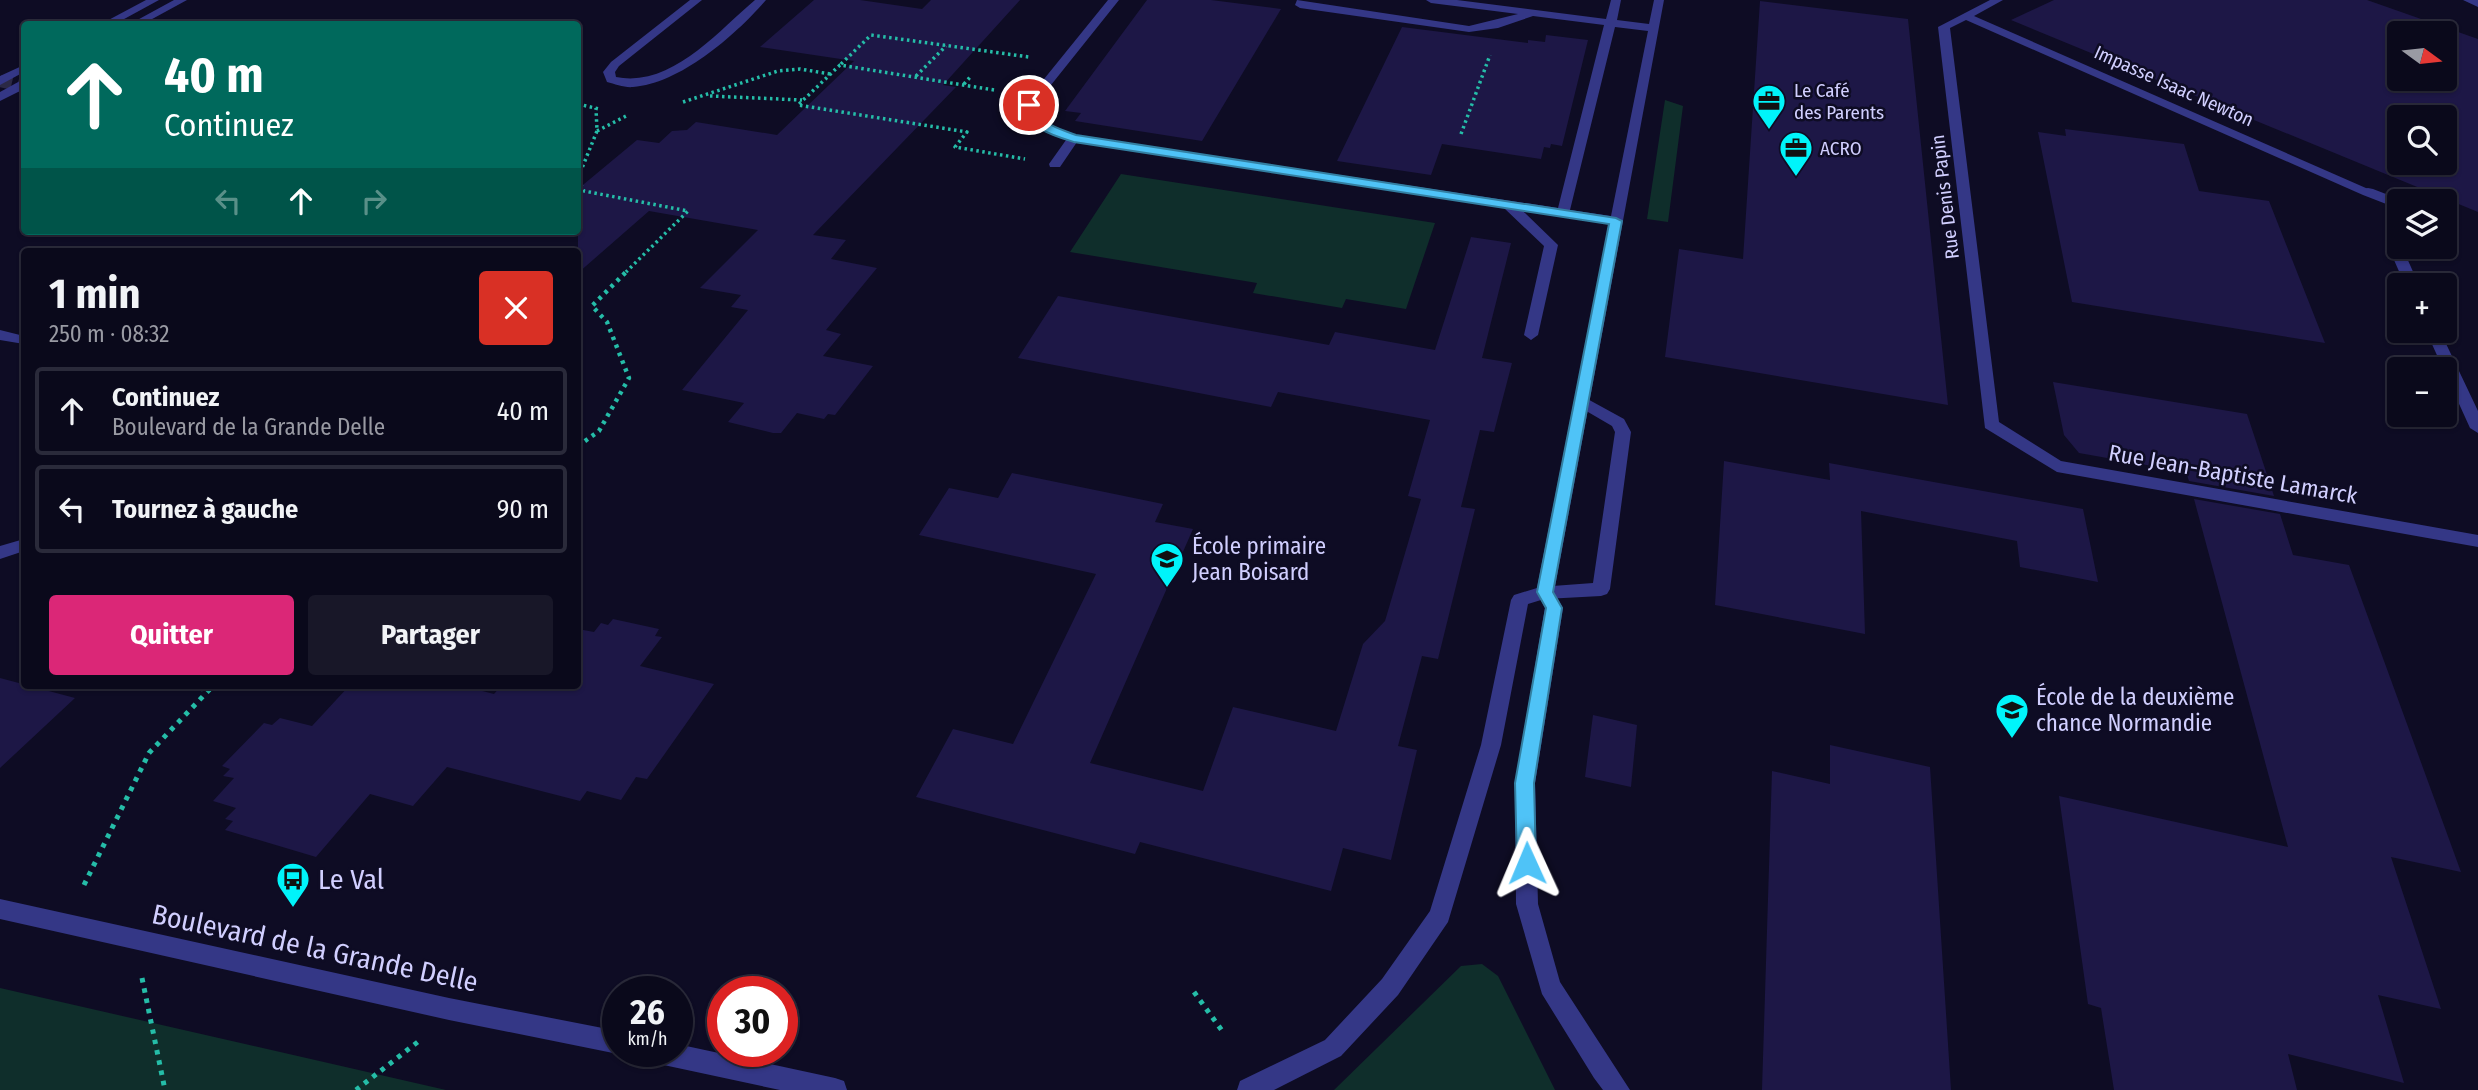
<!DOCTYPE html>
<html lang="fr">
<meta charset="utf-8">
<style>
:root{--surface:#0a091b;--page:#181728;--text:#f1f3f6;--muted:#999aa3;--line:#2a2a3a;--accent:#db2777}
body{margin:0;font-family:"Fira Sans Condensed",sans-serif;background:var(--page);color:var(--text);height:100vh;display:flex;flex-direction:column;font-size:26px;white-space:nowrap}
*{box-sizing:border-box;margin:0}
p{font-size:23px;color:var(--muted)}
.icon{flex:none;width:38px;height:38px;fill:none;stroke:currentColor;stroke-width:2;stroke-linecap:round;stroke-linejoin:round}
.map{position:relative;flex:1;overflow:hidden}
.drawer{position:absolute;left:21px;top:248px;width:560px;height:441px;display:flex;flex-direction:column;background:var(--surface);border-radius:7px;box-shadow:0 2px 5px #0004,0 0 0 2px var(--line)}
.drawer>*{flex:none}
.banner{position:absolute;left:21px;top:21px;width:560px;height:214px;border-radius:7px;box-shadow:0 2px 5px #0004,0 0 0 2px var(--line);background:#00695c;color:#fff;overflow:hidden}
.needle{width:46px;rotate:105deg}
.buttons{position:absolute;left:2387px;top:21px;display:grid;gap:14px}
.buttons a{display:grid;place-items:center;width:70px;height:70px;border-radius:7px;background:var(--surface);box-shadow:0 2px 5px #0004,0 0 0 2px var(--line);font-size:35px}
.speed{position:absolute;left:602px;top:976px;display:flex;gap:14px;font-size:35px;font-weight:700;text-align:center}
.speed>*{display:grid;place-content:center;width:91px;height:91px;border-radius:50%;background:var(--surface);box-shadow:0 2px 5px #0004,0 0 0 2px var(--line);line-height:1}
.speed small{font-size:18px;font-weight:400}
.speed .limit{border:10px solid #d22;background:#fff;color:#111}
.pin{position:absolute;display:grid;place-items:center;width:60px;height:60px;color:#fff;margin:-30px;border:4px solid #fff;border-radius:50%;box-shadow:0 2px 7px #0007}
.me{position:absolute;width:77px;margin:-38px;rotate:359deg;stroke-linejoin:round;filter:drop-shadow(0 0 5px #0008)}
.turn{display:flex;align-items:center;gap:24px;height:147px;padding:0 28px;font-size:32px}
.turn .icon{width:91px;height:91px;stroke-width:2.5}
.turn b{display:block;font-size:49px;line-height:60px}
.lanes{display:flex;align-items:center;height:66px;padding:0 28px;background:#0003;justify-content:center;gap:35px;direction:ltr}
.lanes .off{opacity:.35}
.round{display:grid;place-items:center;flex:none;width:74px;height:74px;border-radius:7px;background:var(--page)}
.headline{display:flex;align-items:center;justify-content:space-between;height:119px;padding:0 28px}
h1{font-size:42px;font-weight:700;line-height:52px}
.action{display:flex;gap:14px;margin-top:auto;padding:14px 28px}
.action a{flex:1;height:80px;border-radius:7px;background:var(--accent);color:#fff;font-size:28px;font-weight:700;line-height:80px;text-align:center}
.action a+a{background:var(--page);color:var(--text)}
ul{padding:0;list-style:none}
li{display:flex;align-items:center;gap:21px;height:88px;margin:0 14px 10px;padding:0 14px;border:4px solid var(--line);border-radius:7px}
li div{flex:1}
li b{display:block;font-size:26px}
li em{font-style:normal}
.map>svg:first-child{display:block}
.green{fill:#0f2e2b}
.building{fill:#1d1746;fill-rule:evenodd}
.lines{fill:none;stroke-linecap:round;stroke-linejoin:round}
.tertiary-tunnel{stroke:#2b2945;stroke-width:12;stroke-dasharray:12 6;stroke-linecap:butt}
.path-far2{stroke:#25bda8;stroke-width:3.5;stroke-dasharray:2.5 3.5;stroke-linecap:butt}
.path-far1{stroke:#25bda8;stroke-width:4.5;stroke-dasharray:3.5 5;stroke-linecap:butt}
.path{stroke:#25bda8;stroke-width:5;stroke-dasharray:4.5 6;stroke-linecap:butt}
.service{fill:#343786;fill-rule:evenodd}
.minor{fill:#343786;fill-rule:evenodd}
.tertiary{fill:#343786;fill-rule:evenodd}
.route{fill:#4fc3f7;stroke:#337fa1;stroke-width:2}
.labels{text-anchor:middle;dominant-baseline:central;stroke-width:5;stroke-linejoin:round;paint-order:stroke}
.far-street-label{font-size:19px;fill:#d1cfff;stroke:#0e0c24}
.far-poi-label{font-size:19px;fill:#d1cfff;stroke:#0e0c24;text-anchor:start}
.street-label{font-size:23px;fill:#d1cfff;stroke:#0e0c24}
.poi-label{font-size:23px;fill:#d1cfff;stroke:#0e0c24;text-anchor:start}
.near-poi-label{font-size:28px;fill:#d1cfff;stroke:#0e0c24;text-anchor:start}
.near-street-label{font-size:28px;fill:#d1cfff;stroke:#0e0c24}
</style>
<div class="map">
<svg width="2478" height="1090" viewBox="0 0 2478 1090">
<rect width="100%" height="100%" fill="#0e0c24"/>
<path class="green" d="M1665 100 1683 106 1668 222 1647 219Z
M1121 174 1435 223 1406 309 1346 299 1342 308 1253 293 1257 283 1070 252Z
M1482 964 1498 976 1555 1090H1334L1461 966Z
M0 988 446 1090H0Z"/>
<path class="building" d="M814 0H860L922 9 931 0H1020L943 85 956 87 813 235 846 240 831 259 877 268 826 330 841 334 823 356 873 366 835 415 828 414 824 419 797 413 781 433H773L728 422 744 403 682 390 748 310 731 307 741 295 700 288 758 230 649 211 578 273V189L637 140 659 143 672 131 687 130 696 122 777 135 854 61 760 47Z
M1147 0H1211L1281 9 1202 141 1075 121 1081 113 1065 111Z
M2054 0H2367L2478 39V212L2011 20ZM2399 33H2445V79H2399ZM2399 117H2445V163H2399Z
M1760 1 1908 19 1948 405 1665 357 1679 249 1743 259Z
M1402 27 1528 43V40L1545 42 1546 35 1588 40 1562 146 1551 144 1550 148 1544 147 1541 159 1442 144 1431 175 1337 161Z
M2065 129 2184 144 2199 191 2269 201 2325 343 2072 302 2038 132 2066 136Z
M1471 237 1511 243 1482 358 1512 363 1494 432 1480 430 1461 507 1475 509 1438 659 1422 656 1398 746 1417 750 1391 860 1343 848 1331 891 1140 842 1135 854 916 797 953 729 1013 744 1096 574 919 535 949 488 998 498 1012 473 1163 504 1155 522 1193 529 1090 763 1203 791 1233 707 1336 731 1363 644 1385 621 1421 499 1408 496 1430 420 1278 392 1271 407 1018 358 1058 296 1329 345 1335 332 1435 350Z
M2053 382 2247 414 2274 496 2189 481 2186 472 2079 453 2064 435Z
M1724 461 1830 480 1829 463 2083 509 2098 582 2020 567 2017 541 1861 511 1865 634 1715 605Z
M2194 499 2280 514 2293 555 2349 565 2461 872 2391 857 2441 1009 2378 995 2404 1083 2288 1054 2297 1090H2114L2101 1008 2088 1004 2059 796 2288 847Z
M613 619 659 629 655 636 662 637 640 666 714 684 647 779 636 777 621 800 587 791 580 801 447 767 413 806 370 794 316 857 225 830 233 821 225 819 236 808 213 801 234 778 223 776 230 769 222 766 264 723 272 725 280 718 312 726 349 686H463L494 694 501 686H578V629L594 632 601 623 608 625Z
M0 678 75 698 0 768Z
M1593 715 1637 725 1631 787 1585 777Z
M1830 745 1930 767 1951 1090H1762L1772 771 1830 784Z"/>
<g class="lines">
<path class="tertiary-tunnel" d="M0 81 21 86"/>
<path class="path-far2" d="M841 64 871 35 1029 57
M916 76 946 46
M964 84 971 76
M994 90 840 65 798 105 967 132 955 147 1025 159
M710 96 802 100
M683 102 778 71 800 69 830 74
M578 104 599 109
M597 131 628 115
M1461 134 1490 55
M578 178 597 131 596 108
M578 179 584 191 688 211 626 272"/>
<path class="path-far1" d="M578 446 599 431 629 378 607 322 592 306 628 270"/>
<path class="path" d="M188 686 209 690
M84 885 149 753 209 690 218 686
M142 978 165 1090
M1194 992 1223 1032
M356 1090 419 1041"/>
<path class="service" d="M690 0H702L619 66 615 72 616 77C671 88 717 32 755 0H766C737 34 680 84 633 87 625 88 615 84 607 82L603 72 611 62Z
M1990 0H2003L1974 16 2375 192 2373 195H2363L1966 20 1950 28 1999 422 2061 461 2478 535V547L2057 472 1985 428 1938 27Z
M1582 396 1624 419 1631 432 1610 589 1607 594 1601 596 1545 599 1539 597 1536 592 1539 587 1593 583 1615 432 1612 426 1576 405 1574 401Z"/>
<path class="minor" d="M1108 0H1119L1035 105C1043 123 1058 129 1076 135L1558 208 1604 25 1533 16 1498 28 1469 32 1300 8 1295 5 1297 0 1469 26 1518 14 1431 3 1426 0H1457L1606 19 1611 0H1621L1617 20 1649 24 1654 0H1664L1554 592 1563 608 1535 783 1538 904 1560 982 1630 1090H1603L1594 1078 1542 994 1516 904 1515 783 1545 608 1541 600 1528 604 1501 745 1448 922 1398 995 1341 1056 1274 1090H1237L1240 1081 1325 1040 1382 979 1430 911 1481 745 1511 600 1514 595 1537 588 1609 224 1523 211 1558 245 1538 335 1531 340 1524 335 1544 246 1504 208 1077 142 1060 167H1050L1049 164 1066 140 1036 126 1023 105ZM1615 27 1648 31 1611 216 1570 210Z
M2368 188 2373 189 2404 201H2399V208L2394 207 2363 195V189Z
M2399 235V247H2402L2419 285H2405L2387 244Z
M0 330 24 336V344L0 340Z
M2426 331H2440L2478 411V433L2470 428Z
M24 539V551L0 559V546Z"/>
<path class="tertiary" d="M146 0H159L115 24H101Z
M174 0H187L143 24H130Z
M2463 0H2478V7Z
M24 65V72L0 85V76Z
M20 81H24V89L0 101V92Z
M0 899 449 998 618 1031V1052H625L618 1054 449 1020 0 919Z
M677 1044 835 1078 844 1081 847 1090H780L659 1064 651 1060 647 1052H677Z"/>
</g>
<path class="route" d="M1029 101 1033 102C1044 126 1052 126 1076 135L1616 218 1622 221 1553 592 1562 608 1534 783 1536 863 1534 869 1527 871 1520 869 1517 863 1515 783 1546 608 1537 592 1609 224 1074 142C1051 135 1030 129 1023 105Z"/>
<defs>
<symbol id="office-pin" viewBox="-11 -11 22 30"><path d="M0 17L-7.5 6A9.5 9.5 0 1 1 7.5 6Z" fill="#00f4fa" stroke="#0e0c24"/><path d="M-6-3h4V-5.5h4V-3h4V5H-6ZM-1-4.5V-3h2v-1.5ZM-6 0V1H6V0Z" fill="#111"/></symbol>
<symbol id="school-pin" viewBox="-11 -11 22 30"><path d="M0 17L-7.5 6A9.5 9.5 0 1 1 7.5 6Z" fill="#00f4fa" stroke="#0e0c24"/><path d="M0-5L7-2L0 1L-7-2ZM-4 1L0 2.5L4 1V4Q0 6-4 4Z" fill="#111"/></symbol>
<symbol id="bus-pin" viewBox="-11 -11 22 30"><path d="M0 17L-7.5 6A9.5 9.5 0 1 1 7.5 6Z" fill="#00f4fa" stroke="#0e0c24"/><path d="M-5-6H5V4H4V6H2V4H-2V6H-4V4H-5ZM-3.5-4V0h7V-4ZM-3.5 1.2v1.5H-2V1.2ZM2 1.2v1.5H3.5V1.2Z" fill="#111"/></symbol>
</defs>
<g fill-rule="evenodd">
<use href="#office-pin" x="1750" y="82" width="38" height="52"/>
<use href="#office-pin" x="1777" y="129" width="38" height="52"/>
<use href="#school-pin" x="1148" y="540" width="38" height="52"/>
<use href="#school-pin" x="1993" y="691" width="38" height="52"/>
<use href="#bus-pin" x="274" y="860" width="38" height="52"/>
</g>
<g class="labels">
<g class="far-street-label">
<text transform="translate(2174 86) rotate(24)">Impasse Isaac Newton</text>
<text transform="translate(1945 197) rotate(-97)">Rue Denis Papin</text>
</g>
<g class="far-poi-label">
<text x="1794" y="90">Le Café<tspan x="1794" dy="22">des Parents</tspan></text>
<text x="1820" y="148">ACRO</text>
</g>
<g class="street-label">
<text transform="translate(2233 474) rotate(10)">Rue Jean-Baptiste Lamarck</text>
</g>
<g class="poi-label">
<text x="1192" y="546">École primaire<tspan x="1192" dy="26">Jean Boisard</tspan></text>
<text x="2036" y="697">École de la deuxième<tspan x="2036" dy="26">chance Normandie</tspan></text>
</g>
<g class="near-poi-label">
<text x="318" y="879">Le Val</text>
</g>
<g class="near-street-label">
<text transform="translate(315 948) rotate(12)">Boulevard de la Grande Delle</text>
</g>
</g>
</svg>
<div class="buttons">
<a><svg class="needle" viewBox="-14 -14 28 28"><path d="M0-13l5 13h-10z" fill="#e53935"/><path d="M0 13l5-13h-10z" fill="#999aa3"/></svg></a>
<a><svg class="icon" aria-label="search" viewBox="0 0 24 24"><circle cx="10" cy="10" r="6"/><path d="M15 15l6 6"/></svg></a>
<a><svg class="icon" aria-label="layers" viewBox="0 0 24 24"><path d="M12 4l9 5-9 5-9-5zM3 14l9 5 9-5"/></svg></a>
<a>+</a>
<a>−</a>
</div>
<div class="speed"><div>26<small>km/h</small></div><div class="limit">30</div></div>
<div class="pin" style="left:1029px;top:105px;background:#d93025"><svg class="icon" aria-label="arrive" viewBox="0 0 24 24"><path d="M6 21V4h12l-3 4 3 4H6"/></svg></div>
<svg class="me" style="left:1527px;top:863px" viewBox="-20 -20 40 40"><path d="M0-17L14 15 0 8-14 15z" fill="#4fc3f7" stroke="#fff" stroke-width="4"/></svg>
<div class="banner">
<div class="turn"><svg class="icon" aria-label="ahead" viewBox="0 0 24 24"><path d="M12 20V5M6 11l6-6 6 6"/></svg><div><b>40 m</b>Continuez</div></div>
<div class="lanes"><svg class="icon off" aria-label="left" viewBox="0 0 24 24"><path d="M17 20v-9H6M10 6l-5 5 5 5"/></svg><svg class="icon" aria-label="ahead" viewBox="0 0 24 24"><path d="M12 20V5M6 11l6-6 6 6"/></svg><svg class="icon off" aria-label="right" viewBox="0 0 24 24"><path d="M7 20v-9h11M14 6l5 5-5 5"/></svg></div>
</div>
<section class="drawer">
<div class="headline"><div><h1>1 min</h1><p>250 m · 08:32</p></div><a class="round" style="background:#d93025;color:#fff"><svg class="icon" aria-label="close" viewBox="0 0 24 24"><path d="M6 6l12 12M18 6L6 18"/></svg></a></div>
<ul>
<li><svg class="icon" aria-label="ahead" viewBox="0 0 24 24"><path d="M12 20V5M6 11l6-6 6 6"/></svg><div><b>Continuez</b><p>Boulevard de la Grande Delle</p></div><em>40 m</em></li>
<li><svg class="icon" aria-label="left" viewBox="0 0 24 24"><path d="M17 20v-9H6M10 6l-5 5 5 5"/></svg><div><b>Tournez à gauche</b></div><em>90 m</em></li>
</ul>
<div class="action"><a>Quitter</a><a>Partager</a></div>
</section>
</div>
